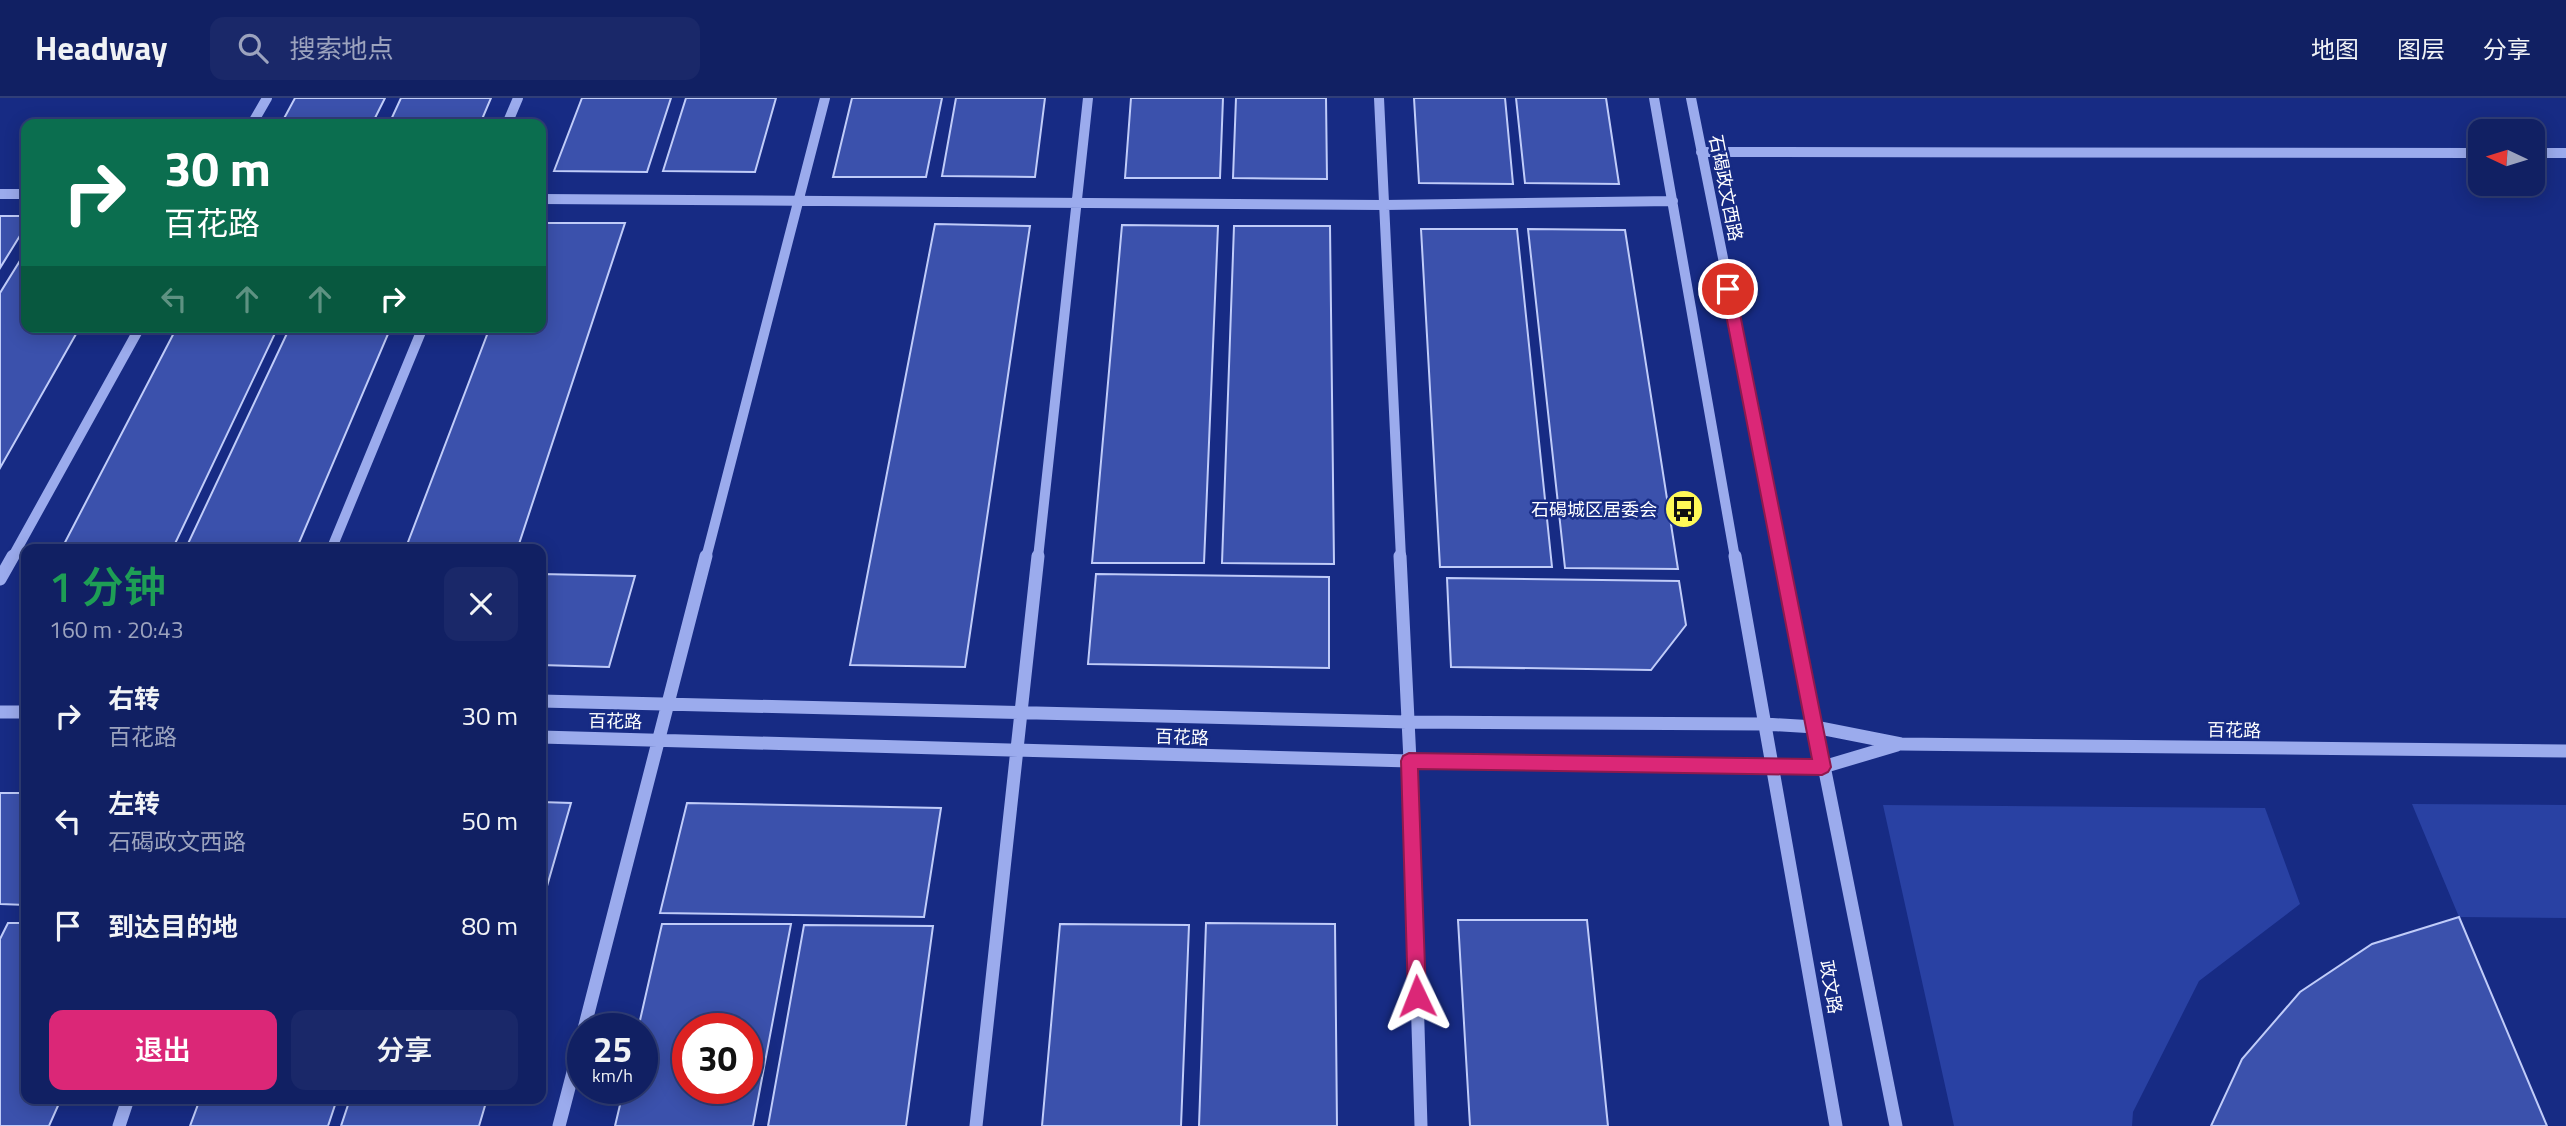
<!DOCTYPE html>
<html lang="zh">
<meta charset="utf-8">
<style>
:root{--surface:#112063;--page:#1a2869;--text:#f1f3f6;--muted:#9ca3be;--line:#303e78;--accent:#db2777}
body{margin:0;font-family:"Titillium Web","Noto Sans SC",sans-serif;background:var(--page);color:var(--text);height:100vh;display:flex;flex-direction:column;font-size:26px;white-space:nowrap}
*{box-sizing:border-box;margin:0}
p{font-size:23px;color:var(--muted)}
.icon{flex:none;width:38px;height:38px;fill:none;stroke:currentColor;stroke-width:2;stroke-linecap:round;stroke-linejoin:round}
.map{position:relative;flex:1;overflow:hidden}
.panel{position:absolute;left:21px;top:446px;width:525px;height:560px;display:flex;flex-direction:column;background:var(--surface);border-radius:14px;box-shadow:0 4px 18px #0003,0 0 0 2px var(--line)}
.panel>*{flex:none}
.hud{position:absolute;left:21px;top:21px;width:525px;height:214px;border-radius:14px;box-shadow:0 4px 18px #0003,0 0 0 2px var(--line);background:#0b6e4f;color:#fff;overflow:hidden}
.needle{width:46px;rotate:274deg}
.buttons{position:absolute;left:2468px;top:21px;display:grid;gap:14px}
.buttons a{display:grid;place-items:center;width:77px;height:77px;border-radius:14px;background:var(--surface);box-shadow:0 4px 18px #0003,0 0 0 2px var(--line);font-size:35px}
.speed{position:absolute;left:567px;top:915px;display:flex;gap:14px;font-size:35px;font-weight:700;text-align:center}
.speed>*{display:grid;place-content:center;width:91px;height:91px;border-radius:50%;background:var(--surface);box-shadow:0 4px 18px #0003,0 0 0 2px var(--line);line-height:1}
.speed small{font-size:18px;font-weight:400}
.speed .limit{border:10px solid #d22;background:#fff;color:#111}
.pin{position:absolute;display:grid;place-items:center;width:60px;height:60px;color:#fff;margin:-30px;border:4px solid #fff;border-radius:50%;box-shadow:0 2px 7px #0007}
.me{position:absolute;width:77px;margin:-38px;rotate:358deg;stroke-linejoin:round;filter:drop-shadow(0 0 5px #0008)}
.turn{display:flex;align-items:center;gap:24px;height:147px;padding:0 28px;font-size:32px}
.turn .icon{width:91px;height:91px;stroke-width:2.5}
.turn b{display:block;font-size:49px;line-height:60px}
.lanes{display:flex;align-items:center;height:66px;padding:0 28px;background:#0003;justify-content:center;gap:35px;direction:ltr}
.lanes .off{opacity:.35}
.round{display:grid;place-items:center;flex:none;width:74px;height:74px;border-radius:14px;background:var(--page)}
.head{display:flex;align-items:center;justify-content:space-between;height:119px;padding:0 28px}
h1{font-size:42px;font-weight:600;line-height:52px;color:#1e9e55}
.button{display:flex;gap:14px;margin-top:auto;padding:14px 28px}
.button a{flex:1;height:80px;border-radius:14px;background:var(--accent);color:#fff;font-size:28px;font-weight:600;line-height:80px;text-align:center}
.button a+a{background:var(--page);color:var(--text)}
ul{padding:0;list-style:none}
li{display:flex;align-items:center;gap:21px;height:105px;padding:0 28px}
li div{flex:1}
li b{display:block;font-size:26px}
li em{font-style:normal}
header{display:flex;align-items:center;gap:42px;box-sizing:border-box;height:98px;padding:0 35px;background:var(--surface);border-bottom:2px solid var(--line)}
header strong{font-size:33px}
nav{display:flex;gap:38px;margin-inline-start:auto;font-size:24px}
.search{width:490px;height:63px;background:var(--page);display:flex;align-items:center;gap:18px;box-sizing:border-box;padding:0 24px;border-radius:14px;color:var(--muted);font-size:26px}
.map>svg:first-child{display:block}
.green{fill:#2941a3}
.building{fill:#3b51ac;stroke:#c0ccf9;stroke-width:2;fill-rule:evenodd}
.lines{fill:none;stroke-linecap:round;stroke-linejoin:round}
.minor-far1{stroke:#9babed;stroke-width:10}
.minor{stroke:#9babed;stroke-width:13}
.route{fill:#db2777;stroke:#8e194d;stroke-width:2}
.labels{text-anchor:middle;dominant-baseline:central;stroke-width:5;stroke-linejoin:round;paint-order:stroke}
.street-label{font-size:18px;fill:#fff;stroke:#172b84}
.poi-label{font-size:18px;fill:#fff;stroke:#172b84;text-anchor:end}
</style>
<header>
<strong>Headway</strong>
<div class="search"><svg class="icon" aria-label="search" viewBox="0 0 24 24"><circle cx="10" cy="10" r="6"/><path d="M15 15l6 6"/></svg>搜索地点</div>
<nav><a>地图</a><a>图层</a><a>分享</a></nav>
</header>
<div class="map">
<svg width="2566" height="1028" viewBox="0 0 2566 1028">
<rect width="100%" height="100%" fill="#172b84"/>
<path class="green" d="M2412 706 2566 707V820L2459 819Z
M1883 707 2265 710 2300 806 2199 883 2133 1014 2132 1028H1954Z"/>
<path class="building" d="M295 0H385L372 26H281Z
M401 0H491L480 26H389Z
M582 0H671L647 74 554 73Z
M686 0H776L755 74 663 73Z
M852 0H942L926 79H833Z
M956 0H1045L1035 79 942 78Z
M1131 0H1223L1220 80H1125Z
M1236 0H1326L1327 81 1233 80Z
M1414 0H1505L1513 86 1419 85Z
M1516 0H1606L1619 86 1525 85Z
M0 118H26V128L0 170Z
M541 125H625L517 452H405L490 229H541Z
M935 126 1030 128 965 569 850 567Z
M1122 127 1218 128 1204 465H1092Z
M1234 128H1330L1334 466 1222 465Z
M1421 131H1517L1552 469H1440Z
M1528 131 1625 132 1678 471 1565 470Z
M26 153V229H80L0 370V195Z
M177 229H278L172 452H61Z
M290 229H391L296 452H185Z
M541 476 635 478 609 569 541 567Z
M1096 476 1329 479V570L1088 566Z
M1447 480 1679 483 1686 527 1651 572 1451 569Z
M0 695H26V807L0 806Z
M541 704 571 705 541 809Z
M687 705 941 710 924 819 660 815Z
M2459 819 2547 1028H2211L2242 961 2300 894 2372 846Z
M1458 822H1587L1608 1028H1470Z
M8 825H26V1001H61L49 1028H0V841Z
M1206 825 1335 826 1337 1028H1199Z
M662 826H791L753 1028H615L624 990H642V931H638ZM688 931H747V990H688Z
M1060 826 1189 827 1181 1028H1042Z
M804 827 933 828 906 1028H768Z
M200 1001H337L328 1028H190Z
M350 1001H487L479 1028H341Z"/>
<g class="lines">
<path class="minor-far1" d="M1379 0 1401 460
M1654 0 1735 460
M1691 0 1783 460
M252 26 267 0
M507 26 518 0
M1701 54 2480 55
M2532 55H2566
M0 96H26
M541 101 1384 107 1673 103
M331 452 423 229
M12 460 140 229
M706 460 825 0
M1038 460 1088 0"/>
<path class="minor" d="M1400 458 1410 663 1421 1028
M1735 458 1836 1028
M1782 458 1896 1028
M0 481 13 458
M541 603 1407 624 1765 626 1815 629 1901 646 2566 653
M0 614H26
M541 639 1410 663 1823 669 1897 647
M584 931 706 458
M119 1028 128 1001
M559 1028 583 936
M976 1028 1038 458"/>
</g>
<path class="route" d="M1728 186 1735 191 1831 669 1828 674 1822 677 1418 671 1426 898 1424 904 1417 907 1411 904 1408 898 1401 663 1403 658 1409 655 1812 661 1721 191Z"/>
<defs>
<symbol id="bus-disc" viewBox="-11 -11 22 22"><circle r="9.5" fill="#fff957" stroke="#172b84"/><path d="M-5-6H5V4H4V6H2V4H-2V6H-4V4H-5ZM-3.5-4V0h7V-4ZM-3.5 1.2v1.5H-2V1.2ZM2 1.2v1.5H3.5V1.2Z" fill="#111"/></symbol>
</defs>
<g fill-rule="evenodd">
<use href="#bus-disc" x="1662" y="389" width="44" height="44"/>
</g>
<g class="labels">
<g class="street-label">
<text transform="translate(1726 90) rotate(79)">石碣政文西路</text>
<text transform="translate(615 623) rotate(1)">百花路</text>
<text transform="translate(2234 632) rotate(1)">百花路</text>
<text transform="translate(1182 639) rotate(2)">百花路</text>
<text transform="translate(1831 889) rotate(80)">政文路</text>
</g>
<g class="poi-label">
<text x="1657" y="411">石碣城区居委会</text>
</g>
</g>
</svg>
<div class="buttons">
<a><svg class="needle" viewBox="-14 -14 28 28"><path d="M0-13l5 13h-10z" fill="#e53935"/><path d="M0 13l5-13h-10z" fill="#9ca3be"/></svg></a>
</div>
<div class="speed"><div>25<small>km/h</small></div><div class="limit">30</div></div>
<div class="pin" style="left:1728px;top:191px;background:#d93025"><svg class="icon" aria-label="arrive" viewBox="0 0 24 24"><path d="M6 21V4h12l-3 4 3 4H6"/></svg></div>
<svg class="me" style="left:1417px;top:898px" viewBox="-20 -20 40 40"><path d="M0-17L14 15 0 8-14 15z" fill="#db2777" stroke="#fff" stroke-width="4"/></svg>
<div class="hud">
<div class="turn"><svg class="icon" aria-label="right" viewBox="0 0 24 24"><path d="M7 20v-9h11M14 6l5 5-5 5"/></svg><div><b>30 m</b>百花路</div></div>
<div class="lanes"><svg class="icon off" aria-label="left" viewBox="0 0 24 24"><path d="M17 20v-9H6M10 6l-5 5 5 5"/></svg><svg class="icon off" aria-label="ahead" viewBox="0 0 24 24"><path d="M12 20V5M6 11l6-6 6 6"/></svg><svg class="icon off" aria-label="ahead" viewBox="0 0 24 24"><path d="M12 20V5M6 11l6-6 6 6"/></svg><svg class="icon" aria-label="right" viewBox="0 0 24 24"><path d="M7 20v-9h11M14 6l5 5-5 5"/></svg></div>
</div>
<section class="panel">
<div class="head"><div><h1>1 分钟</h1><p>160 m · 20:43</p></div><a class="round"><svg class="icon" aria-label="close" viewBox="0 0 24 24"><path d="M6 6l12 12M18 6L6 18"/></svg></a></div>
<ul>
<li><svg class="icon" aria-label="right" viewBox="0 0 24 24"><path d="M7 20v-9h11M14 6l5 5-5 5"/></svg><div><b>右转</b><p>百花路</p></div><em>30 m</em></li>
<li><svg class="icon" aria-label="left" viewBox="0 0 24 24"><path d="M17 20v-9H6M10 6l-5 5 5 5"/></svg><div><b>左转</b><p>石碣政文西路</p></div><em>50 m</em></li>
<li><svg class="icon" aria-label="arrive" viewBox="0 0 24 24"><path d="M6 21V4h12l-3 4 3 4H6"/></svg><div><b>到达目的地</b></div><em>80 m</em></li>
</ul>
<div class="button"><a>退出</a><a>分享</a></div>
</section>
</div>
